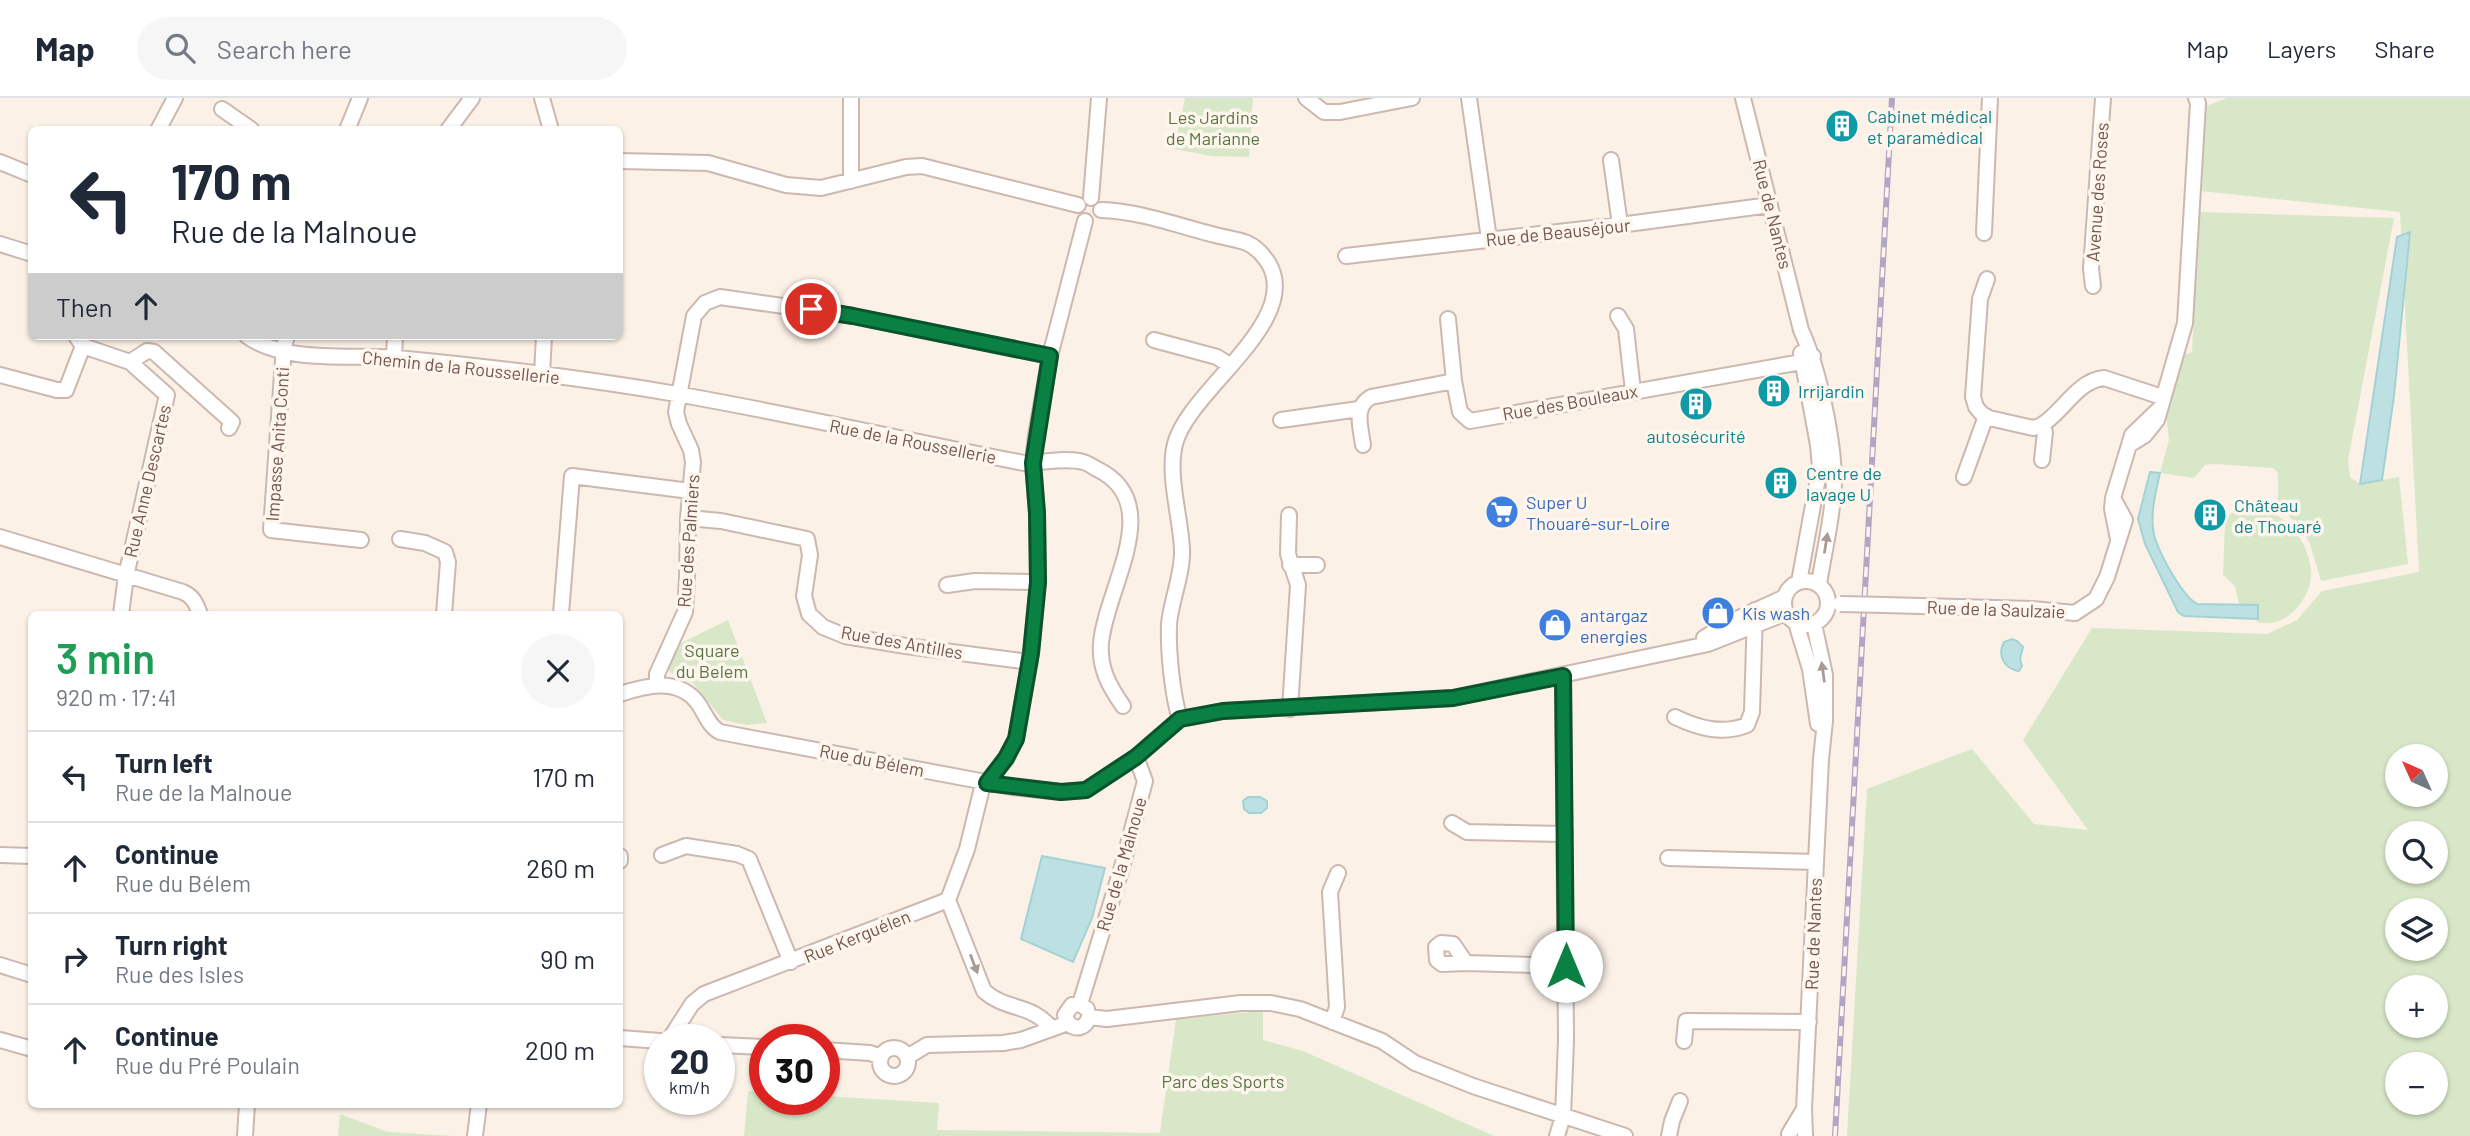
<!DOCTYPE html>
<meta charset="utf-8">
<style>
:root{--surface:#fff;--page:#f6f6f7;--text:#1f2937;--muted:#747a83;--line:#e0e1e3}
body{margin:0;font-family:Barlow,sans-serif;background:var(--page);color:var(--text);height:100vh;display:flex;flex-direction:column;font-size:26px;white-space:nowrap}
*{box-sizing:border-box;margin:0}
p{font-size:23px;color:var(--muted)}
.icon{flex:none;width:38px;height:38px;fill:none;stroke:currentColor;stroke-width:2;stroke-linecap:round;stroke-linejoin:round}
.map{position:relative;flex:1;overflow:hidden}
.sheet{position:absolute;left:28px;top:513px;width:595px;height:497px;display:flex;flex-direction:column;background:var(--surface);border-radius:10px;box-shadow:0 2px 5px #0004}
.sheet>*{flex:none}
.top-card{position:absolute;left:28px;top:28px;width:595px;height:214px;border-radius:10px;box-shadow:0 2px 5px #0004;background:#fff;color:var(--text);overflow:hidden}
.needle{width:46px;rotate:315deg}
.fabs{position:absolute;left:2385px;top:646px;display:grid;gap:14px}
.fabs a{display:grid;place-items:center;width:63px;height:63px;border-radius:50%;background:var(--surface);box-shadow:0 2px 5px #0004;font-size:35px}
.speed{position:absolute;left:644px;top:926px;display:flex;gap:14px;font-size:35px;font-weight:700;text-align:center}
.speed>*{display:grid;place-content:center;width:91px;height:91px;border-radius:50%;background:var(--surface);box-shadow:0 2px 5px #0004;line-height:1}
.speed small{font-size:18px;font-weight:400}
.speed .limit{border:10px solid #d22;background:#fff;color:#111}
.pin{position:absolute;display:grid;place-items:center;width:60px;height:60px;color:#fff;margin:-30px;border:4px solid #fff;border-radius:50%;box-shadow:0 2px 7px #0007}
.me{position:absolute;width:77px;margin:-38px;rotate:0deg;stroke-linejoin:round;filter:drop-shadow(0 0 5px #0008)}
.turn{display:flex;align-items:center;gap:24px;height:147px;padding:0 28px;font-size:32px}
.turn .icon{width:91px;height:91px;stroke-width:2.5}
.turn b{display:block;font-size:49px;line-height:60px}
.then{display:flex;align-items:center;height:66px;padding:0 28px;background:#0003;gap:14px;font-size:26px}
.round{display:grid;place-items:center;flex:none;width:74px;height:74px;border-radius:37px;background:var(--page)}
.overview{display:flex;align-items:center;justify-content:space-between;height:119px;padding:0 28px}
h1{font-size:42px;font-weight:600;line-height:52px;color:#1e9e55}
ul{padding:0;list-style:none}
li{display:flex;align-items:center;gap:21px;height:91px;padding:0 28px;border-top:2px solid var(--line)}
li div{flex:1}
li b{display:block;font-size:26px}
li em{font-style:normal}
header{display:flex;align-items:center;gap:42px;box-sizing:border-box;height:98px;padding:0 35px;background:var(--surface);border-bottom:2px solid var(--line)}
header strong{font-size:33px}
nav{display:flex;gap:38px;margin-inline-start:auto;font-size:24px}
.search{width:490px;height:63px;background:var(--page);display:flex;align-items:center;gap:18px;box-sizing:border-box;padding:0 24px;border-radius:38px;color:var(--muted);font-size:26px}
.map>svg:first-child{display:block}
.green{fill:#d7e7c7;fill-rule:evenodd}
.water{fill:#bde1e3;stroke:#a4d2d4;stroke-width:2}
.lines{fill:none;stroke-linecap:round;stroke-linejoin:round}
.minor-casing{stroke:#ccb8ae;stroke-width:18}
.minor{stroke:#fff;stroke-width:14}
.rail-casing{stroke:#b3a6c4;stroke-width:6}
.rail{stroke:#fef5ed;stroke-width:3.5;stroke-dasharray:10;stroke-linecap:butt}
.minor-bridge-casing{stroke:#ccb8ae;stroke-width:18;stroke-linecap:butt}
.minor-bridge{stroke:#fff;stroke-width:14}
.oneway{fill:#aa9a95}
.route-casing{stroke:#07532c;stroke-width:18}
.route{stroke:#0b8043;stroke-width:12}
.labels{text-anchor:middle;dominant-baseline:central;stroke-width:7;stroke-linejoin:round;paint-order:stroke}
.culture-label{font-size:18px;fill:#0d838f;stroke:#fef5ed;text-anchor:start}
.park-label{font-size:18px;fill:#5a7846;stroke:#fef5ed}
.street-label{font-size:18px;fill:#72574e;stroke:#fef5ed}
.shop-label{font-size:18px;fill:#366cbe;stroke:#fef5ed;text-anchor:start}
</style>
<header>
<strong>Map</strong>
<div class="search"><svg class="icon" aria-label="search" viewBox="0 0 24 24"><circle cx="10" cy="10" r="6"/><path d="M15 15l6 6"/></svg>Search here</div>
<nav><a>Map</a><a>Layers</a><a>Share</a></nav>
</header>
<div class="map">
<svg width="2470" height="1038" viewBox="0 0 2470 1038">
<rect width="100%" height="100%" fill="#fbf1e7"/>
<path class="green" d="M1185 0H1253L1249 59 1212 58 1174 51Z
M2227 0H2470V1038H1847L1867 691 1972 651 2034 726 2088 732 2023 642 2092 530 2267 536 2297 522 2322 493 2419 474 2400 114 2201 93 2206 8ZM2398 658H2436V696H2398ZM2398 735H2436V774H2398ZM2398 812H2436V850H2398ZM2398 889H2436V928H2398ZM2398 966H2436V1004H2398Z
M2199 114 2394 120 2348 362 2350 379 2360 386 2399 379 2408 466 2321 483 2310 446 2304 435 2278 405V375L2273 370 2213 366 2205 367 2194 380 2160 375 2169 342 2166 315 2182 258 2192 254Z
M2257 410C2287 415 2311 446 2311 477 2310 503 2284 532 2257 524L2258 508 2239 507 2235 488 2223 477 2225 427 2230 416 2240 411Z
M728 522 767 625 747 627 723 622 693 585 675 578 668 572 681 545Z
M1263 913V942L1303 953 1494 1038H744L748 993 765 994V1001H824V998L939 1005 937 1032 1160 1035 1176 921Z
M340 1016 388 1034 454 1038H338Z"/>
<path class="water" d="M2410 134 2394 298 2382 382 2360 386 2397 139Z
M2150 374 2160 375C2156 393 2151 412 2153 430 2154 448 2182 498 2197 506L2258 507V521L2184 518 2178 514 2145 446 2138 421Z
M2012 541 2017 543 2023 549 2020 561 2022 568 2019 573C2004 571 1997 557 2004 544Z
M1248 699H1260L1267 703V710L1261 715H1249L1244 711 1243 703Z
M1042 758 1105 770 1092 820 1073 864 1021 841Z"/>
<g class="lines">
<defs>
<path id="minor" d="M542 0 551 32
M1306 0 1324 14H1340L1412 0
M1469 0 1489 141
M1743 0 1801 232C1819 271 1834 342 1834 385 1833 419 1824 453 1819 486
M222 11 252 32
M158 32 175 0
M347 32 360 0
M448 32 472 0
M1611 62 1620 127
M620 63 708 65 786 87 821 90 906 69 922 68 1078 107
M0 64 32 77
M851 83V0
M1091 100 1099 0
M1101 112C1139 113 1179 128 1215 137 1226 140 1237 141 1247 145 1256 149 1264 158 1269 166 1302 224 1188 293 1175 346 1167 378 1181 420 1182 452 1183 476 1171 502 1169 526 1168 551 1172 597 1180 621
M1984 135 1990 0
M0 146 32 156
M1346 158 1620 127 1770 107
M1987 181 1980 201 1973 299 1976 309 1982 316 1989 320 2033 330 2040 328C2063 315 2076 283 2104 280L2162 299
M2093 188 2091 171 2103 0
M1618 218 1626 231 1633 293
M1448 221 1454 283
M76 238 83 248 130 264 167 297 126 478 121 516
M247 238C285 266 352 256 397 260 490 269 584 280 676 296 792 316 908 343 1024 365 1042 365 1065 359 1083 364 1088 365 1093 369 1097 371 1167 405 1106 489 1101 545 1099 570 1109 588 1123 608
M287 238 284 248 271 432 361 442
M1154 242 1217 259 1231 268
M394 260 395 238
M130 264 147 253 154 254 232 324 229 330
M542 276 544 238
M0 277 57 292H66L83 248
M1281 322 1359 311
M1363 347C1361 330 1353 309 1371 299L1454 283 1460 314 1470 323 1796 265 1813 258
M2129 347 2145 337 2157 322 2185 225 2198 5 2196 0
M2042 362 2045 334 2042 327
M1964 379 1986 318
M1289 417 1288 456 1298 487 1290 611
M688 420 721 423 807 441 810 457 804 498 809 516 823 529 845 538 906 548 1030 564
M0 439 183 494C194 499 196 506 200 516
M400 441 425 445 445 454 448 464 444 516
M2118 441 2112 411 2113 400 2132 337 2158 312
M1290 467H1317
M1784 505a22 22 0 1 1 44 0a22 22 0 1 1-44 0Z
M1799 484 1820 369 1818 347 1801 255
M947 487 975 483 1038 484
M1884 507 2032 511 2075 515 2096 501 2107 479 2125 422 2113 400
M561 516 572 378 690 393
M1796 525 1810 571 1818 626
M1704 540 1730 524 1785 499
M657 587V576L685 514 687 480 688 420 693 364 691 352 679 326 676 314 694 218 705 205 720 199 853 218 1050 258
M620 596C645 588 677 579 697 604 705 614 708 628 720 634L1012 689 1061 694 1086 692 1136 659 1180 621 1223 613 1453 600 1708 546 1786 515
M1675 619C1698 630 1722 637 1747 627L1752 614 1755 512
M1452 725 1467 734 1565 736
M0 757 32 758
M662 757 686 748 737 756 749 761 791 864
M620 758V763
M1668 760 1816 764
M948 802 967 751 982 690 1006 661 1016 641 1031 555 1038 484 1037 415 1033 365 1036 337 1050 258 1085 123
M948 802 984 893C1006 913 1032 905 1052 931
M1466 865 1453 846 1441 845 1436 849 1437 862 1442 866 1466 865 1566 868
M0 867 32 877
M1080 906 1122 769 1145 683 1136 659
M1089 919 1107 921 1241 905H1271L1300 911 1382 943 1415 965 1473 988 1625 1038
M1332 924 1337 909 1330 794 1338 775
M1068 925 1065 917 1072 907 1080 906 1087 911
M1068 925C1076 933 1086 930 1089 919
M620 940 660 943
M0 942 32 951
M669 942 692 906 704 896 948 802
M1684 943 1686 923 1809 924
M719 947 765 949
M880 964a14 14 0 1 1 28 0a14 14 0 1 1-28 0Z
M824 952 870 955 881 959
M907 959 927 947 1003 945 1021 942 1068 925
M1789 1036 1804 1011
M245 1038 247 1006
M475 1038 479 1006
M1557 1038 1563 1018 1566 942 1563 577
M1669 1038 1672 1023 1680 1003
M1805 1038 1804 1011 1821 661 1825 623V577L1814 526"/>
</defs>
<use href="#minor" class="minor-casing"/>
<use href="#minor" class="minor"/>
<defs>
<path id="rail" d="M1835 1038 1892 0"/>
</defs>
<use href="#rail" class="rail-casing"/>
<use href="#rail" class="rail"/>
<defs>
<path id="minor-bridge" d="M1840 506 1884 507"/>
</defs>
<use href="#minor-bridge" class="minor-bridge-casing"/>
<use href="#minor-bridge" class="minor-bridge"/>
</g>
<defs><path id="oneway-solid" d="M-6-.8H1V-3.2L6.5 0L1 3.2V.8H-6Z" transform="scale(1.75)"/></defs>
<g class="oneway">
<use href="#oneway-solid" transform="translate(1826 445) rotate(-81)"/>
<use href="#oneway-solid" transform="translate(1823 574) rotate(-98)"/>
<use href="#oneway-solid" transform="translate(974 866) rotate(69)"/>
</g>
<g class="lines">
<defs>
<path id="route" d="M811 211 853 218 1050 258 1033 365 1037 415 1038 484 1031 555 1016 641 1006 660 987 685 1061 694 1086 692 1136 659 1180 621 1223 613 1453 600 1563 578 1566 868"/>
</defs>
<use href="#route" class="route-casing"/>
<use href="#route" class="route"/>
</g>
<defs>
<symbol id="building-disc" viewBox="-11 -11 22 22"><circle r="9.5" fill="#0f9aa8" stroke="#fef5ed"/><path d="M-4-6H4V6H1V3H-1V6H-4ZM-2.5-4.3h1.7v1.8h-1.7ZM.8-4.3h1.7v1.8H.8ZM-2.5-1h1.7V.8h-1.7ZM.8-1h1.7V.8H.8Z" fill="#fff"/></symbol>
<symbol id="supermarket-disc" viewBox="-11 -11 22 22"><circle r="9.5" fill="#3f7fe0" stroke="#fef5ed"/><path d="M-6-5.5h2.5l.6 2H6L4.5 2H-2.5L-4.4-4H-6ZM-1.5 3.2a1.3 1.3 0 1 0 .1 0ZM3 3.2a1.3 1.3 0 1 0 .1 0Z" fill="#fff"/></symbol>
<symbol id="shop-disc" viewBox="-11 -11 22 22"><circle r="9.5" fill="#3f7fe0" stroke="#fef5ed"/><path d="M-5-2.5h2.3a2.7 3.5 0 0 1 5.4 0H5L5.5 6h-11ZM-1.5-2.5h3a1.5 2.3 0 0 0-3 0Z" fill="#fff"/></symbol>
</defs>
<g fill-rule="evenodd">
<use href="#building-disc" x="1823" y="9" width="38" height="38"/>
<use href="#building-disc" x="1755" y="274" width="38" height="38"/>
<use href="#building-disc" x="1677" y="287" width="38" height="38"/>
<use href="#building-disc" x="1762" y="366" width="38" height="38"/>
<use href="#supermarket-disc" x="1483" y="395" width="38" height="38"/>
<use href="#building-disc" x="2191" y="398" width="38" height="38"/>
<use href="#shop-disc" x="1699" y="496" width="38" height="38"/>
<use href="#shop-disc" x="1536" y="508" width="38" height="38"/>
</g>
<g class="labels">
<g class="culture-label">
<text x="1867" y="18">Cabinet médical<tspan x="1867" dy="21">et paramédical</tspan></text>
<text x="1798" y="293">Irrijardin</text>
<text x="1696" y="338" text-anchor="middle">autosécurité</text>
<text x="1806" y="375">Centre de<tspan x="1806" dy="21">lavage U</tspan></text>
<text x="2234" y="407">Château<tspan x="2234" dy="21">de Thouaré</tspan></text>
</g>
<g class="park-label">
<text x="1213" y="19">Les Jardins<tspan x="1213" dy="21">de Marianne</tspan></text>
<text x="712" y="552">Square<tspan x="712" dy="21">du Belem</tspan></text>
<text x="1223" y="983">Parc des Sports</text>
</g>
<g class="street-label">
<text transform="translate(2097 94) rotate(-86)">Avenue des Roses</text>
<text transform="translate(1773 116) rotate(76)">Rue de Nantes</text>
<text transform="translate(1558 134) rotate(-6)">Rue de Beauséjour</text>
<text transform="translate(461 269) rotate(6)">Chemin de la Roussellerie</text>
<text transform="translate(1570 304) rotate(-10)">Rue des Bouleaux</text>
<text transform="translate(913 343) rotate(11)">Rue de la Roussellerie</text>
<text transform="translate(277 346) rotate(-86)">Impasse Anita Conti</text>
<text transform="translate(147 383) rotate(-77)">Rue Anne Descartes</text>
<text transform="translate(688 443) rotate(-86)">Rue des Palmiers</text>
<text transform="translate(1996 511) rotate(2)">Rue de la Saulzaie</text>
<text transform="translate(902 544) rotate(10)">Rue des Antilles</text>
<text transform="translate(872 662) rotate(11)">Rue du Bélem</text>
<text transform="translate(1121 766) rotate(-74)">Rue de la Malnoue</text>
<text transform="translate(1813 836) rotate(-88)">Rue de Nantes</text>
<text transform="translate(857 838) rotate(-22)">Rue Kerguélen</text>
</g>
<g class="shop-label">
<text x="1526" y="404">Super U<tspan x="1526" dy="21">Thouaré-sur-Loire</tspan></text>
<text x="1742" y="515">Kis wash</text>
<text x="1580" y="517">antargaz<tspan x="1580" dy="21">energies</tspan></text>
</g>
</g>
</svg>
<div class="fabs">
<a><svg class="needle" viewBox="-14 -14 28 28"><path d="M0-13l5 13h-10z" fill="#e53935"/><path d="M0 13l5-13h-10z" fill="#747a83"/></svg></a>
<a><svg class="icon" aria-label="search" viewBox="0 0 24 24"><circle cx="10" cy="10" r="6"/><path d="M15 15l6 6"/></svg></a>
<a><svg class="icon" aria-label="layers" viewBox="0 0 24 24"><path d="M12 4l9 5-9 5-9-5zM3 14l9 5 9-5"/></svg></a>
<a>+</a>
<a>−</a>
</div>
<div class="speed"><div>20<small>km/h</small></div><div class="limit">30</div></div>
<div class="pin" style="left:811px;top:211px;background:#d93025"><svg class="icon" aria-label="arrive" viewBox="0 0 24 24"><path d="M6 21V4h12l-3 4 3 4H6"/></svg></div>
<svg class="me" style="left:1566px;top:868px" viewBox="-20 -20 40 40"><circle r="19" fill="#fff"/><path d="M0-13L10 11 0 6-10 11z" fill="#0b8043"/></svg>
<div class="top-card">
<div class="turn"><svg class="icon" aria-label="left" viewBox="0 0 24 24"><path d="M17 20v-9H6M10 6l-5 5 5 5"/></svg><div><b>170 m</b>Rue de la Malnoue</div></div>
<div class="then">Then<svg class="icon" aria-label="ahead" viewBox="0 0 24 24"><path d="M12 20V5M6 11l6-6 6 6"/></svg></div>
</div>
<section class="sheet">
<div class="overview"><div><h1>3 min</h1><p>920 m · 17:41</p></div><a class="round"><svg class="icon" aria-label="close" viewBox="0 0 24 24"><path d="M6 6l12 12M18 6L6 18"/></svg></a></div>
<ul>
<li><svg class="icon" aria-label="left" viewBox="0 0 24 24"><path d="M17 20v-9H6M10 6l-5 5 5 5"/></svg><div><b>Turn left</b><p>Rue de la Malnoue</p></div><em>170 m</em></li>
<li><svg class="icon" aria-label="ahead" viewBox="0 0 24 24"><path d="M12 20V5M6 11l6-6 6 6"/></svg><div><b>Continue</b><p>Rue du Bélem</p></div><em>260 m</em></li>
<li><svg class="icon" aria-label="right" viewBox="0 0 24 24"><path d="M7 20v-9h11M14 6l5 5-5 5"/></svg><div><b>Turn right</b><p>Rue des Isles</p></div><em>90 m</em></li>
<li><svg class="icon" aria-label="ahead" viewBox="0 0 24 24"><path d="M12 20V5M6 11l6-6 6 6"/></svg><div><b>Continue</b><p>Rue du Pré Poulain</p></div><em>200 m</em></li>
</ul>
</section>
</div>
